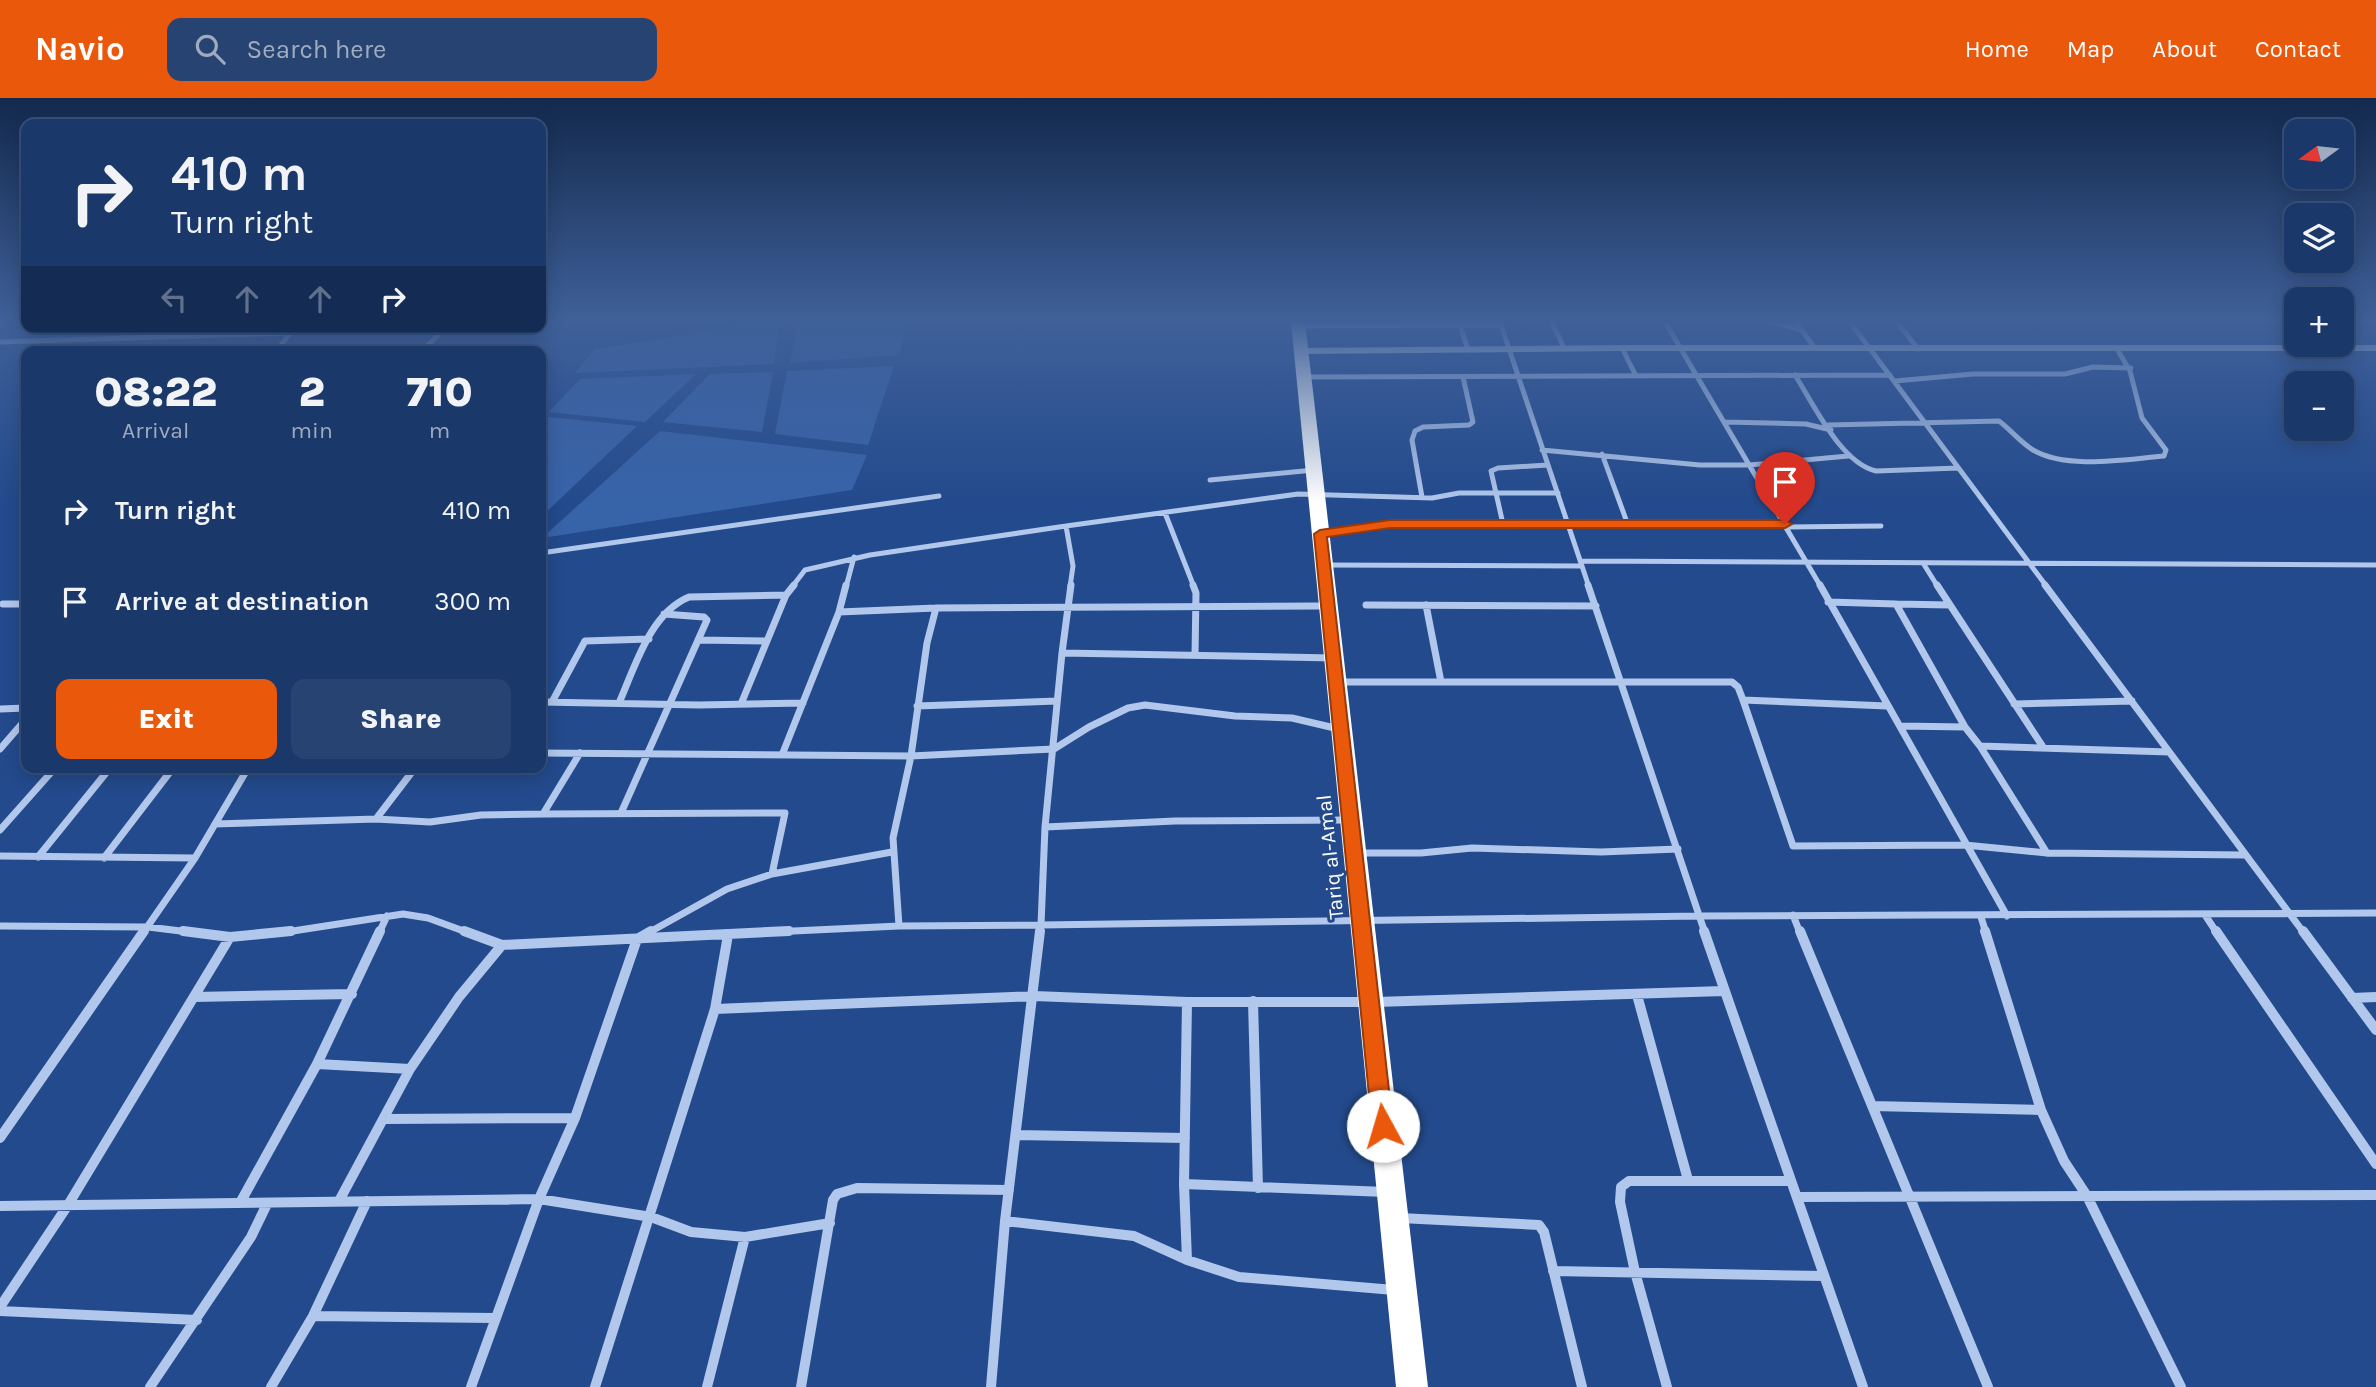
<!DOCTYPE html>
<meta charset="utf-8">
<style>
:root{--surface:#1a3869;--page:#274371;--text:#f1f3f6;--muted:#9facc0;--line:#38527d;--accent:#ea580c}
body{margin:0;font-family:Karla,sans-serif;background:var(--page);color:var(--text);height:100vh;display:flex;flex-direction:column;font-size:26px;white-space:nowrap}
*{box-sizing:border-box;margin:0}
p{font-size:23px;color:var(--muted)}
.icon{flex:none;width:38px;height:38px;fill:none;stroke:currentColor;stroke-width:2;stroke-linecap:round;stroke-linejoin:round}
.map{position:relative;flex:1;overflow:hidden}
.panel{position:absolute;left:21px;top:248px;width:525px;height:427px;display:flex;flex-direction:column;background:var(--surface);border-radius:14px;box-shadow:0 4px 18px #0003,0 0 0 2px var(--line)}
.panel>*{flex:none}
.guide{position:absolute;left:21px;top:21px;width:525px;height:214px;border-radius:14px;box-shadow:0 4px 18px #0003,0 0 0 2px var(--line);background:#1a3869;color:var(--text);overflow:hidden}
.needle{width:46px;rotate:255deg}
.tools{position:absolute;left:2284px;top:21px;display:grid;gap:14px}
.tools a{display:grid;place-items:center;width:70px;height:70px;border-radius:14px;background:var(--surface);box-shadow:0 4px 18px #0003,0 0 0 2px var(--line);font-size:35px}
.pin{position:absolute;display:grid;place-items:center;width:60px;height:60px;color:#fff;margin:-72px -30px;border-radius:50% 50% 50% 0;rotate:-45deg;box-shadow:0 0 7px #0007}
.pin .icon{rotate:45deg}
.me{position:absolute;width:77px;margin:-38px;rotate:354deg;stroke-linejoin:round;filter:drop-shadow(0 0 5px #0008)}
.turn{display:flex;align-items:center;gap:24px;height:147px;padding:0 35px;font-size:32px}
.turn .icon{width:91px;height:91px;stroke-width:2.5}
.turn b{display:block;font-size:49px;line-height:60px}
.lanes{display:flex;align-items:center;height:66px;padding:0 35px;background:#0003;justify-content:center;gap:35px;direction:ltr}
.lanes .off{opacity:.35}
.eta{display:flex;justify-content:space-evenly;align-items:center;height:119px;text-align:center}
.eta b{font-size:42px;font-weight:800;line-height:49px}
.action{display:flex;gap:14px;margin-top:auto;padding:14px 35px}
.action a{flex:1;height:80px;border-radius:14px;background:var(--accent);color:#fff;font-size:28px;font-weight:800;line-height:80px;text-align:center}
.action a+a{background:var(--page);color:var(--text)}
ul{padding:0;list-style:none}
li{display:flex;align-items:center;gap:21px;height:91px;padding:0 35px}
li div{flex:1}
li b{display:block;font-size:26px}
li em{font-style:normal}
header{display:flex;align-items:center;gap:42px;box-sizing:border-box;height:98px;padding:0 35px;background:var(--accent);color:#fff}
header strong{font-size:33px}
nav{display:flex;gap:38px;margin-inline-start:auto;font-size:24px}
.search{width:490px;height:63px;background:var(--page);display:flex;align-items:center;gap:18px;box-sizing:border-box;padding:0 24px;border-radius:14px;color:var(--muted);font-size:26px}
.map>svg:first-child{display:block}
.green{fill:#3763a9}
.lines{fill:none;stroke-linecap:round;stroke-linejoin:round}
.street-far2{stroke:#b1c7eb;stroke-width:5}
.street-far1{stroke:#b1c7eb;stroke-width:7}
.street{stroke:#b1c7eb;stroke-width:10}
.secondary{fill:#dce7f9;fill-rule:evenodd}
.highway{fill:#fff;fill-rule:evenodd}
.route{fill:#ea580c;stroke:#983908;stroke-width:2}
.labels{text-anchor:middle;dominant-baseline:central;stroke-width:6;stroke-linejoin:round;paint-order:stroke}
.street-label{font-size:21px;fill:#fff;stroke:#234a8c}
</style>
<header>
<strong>Navio</strong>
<div class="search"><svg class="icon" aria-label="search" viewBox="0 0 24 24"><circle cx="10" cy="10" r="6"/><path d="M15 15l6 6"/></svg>Search here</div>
<nav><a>Home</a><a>Map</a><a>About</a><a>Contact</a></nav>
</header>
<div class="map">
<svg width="2376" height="1289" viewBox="0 0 2376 1289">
<rect width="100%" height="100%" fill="#234a8c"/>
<path class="green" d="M765 224H780L774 266 575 275 595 251Z
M799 224H907L899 257 790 265Z
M894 268 868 347 775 336 787 273Z
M773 274 762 334 663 324 710 276Z
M696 276 645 324 549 314 580 281Z
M549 319 637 328 541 419V328Z
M660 333 867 357 852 392 542 440Z"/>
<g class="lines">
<path class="street-far2" d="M1500 224 1589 489
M1552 224 1564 250
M1665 224 1821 489
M1770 224 1802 232
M1796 224 1814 249
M1850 224 2047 489
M1897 224 1918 251
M1460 227 1468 252
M1299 228 1501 227
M0 244 290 235 369 229
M1622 250 1636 278
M276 254 290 235
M421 254 446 229
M1795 277C1814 307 1841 365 1876 373L1958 370
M1303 279 1890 277
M1895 283 1973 276H2065L2093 269 2131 270
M1725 324 1806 326 1831 332
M1828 327 1999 323C2011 332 2020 344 2033 352 2066 372 2127 361 2164 358L2166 352 2142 320 2130 273 2117 251
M1542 352 1700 367H1750L1848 358
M1602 356 1628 427
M1210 382 1314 372
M1422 399 1412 342 1415 333 1423 329 1469 327 1473 324 1463 279
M1165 415 1194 489
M1503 426 1491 373 1498 370 1547 367
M1787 429 1881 428
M1321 436 1390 426H1785
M541 455 939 398
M1580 463 2376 467
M1923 465 1938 489
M1324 467 1582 468
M792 489 805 472 870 457 1066 428
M846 489 854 459
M1070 489 1073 468 1066 428 1298 396 1432 400 1459 395H1558"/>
<path class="street-far1" d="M1193 487 1196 495 1195 557
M1588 487 1705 835
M1820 487 2007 818
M1937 487 2043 649
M2045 487 2304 835
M1828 504 1896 506
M3 506H26
M1366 507 1596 508
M1426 507 1441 584
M1950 507 1896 506 1965 629 1980 648 2047 755
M839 514 846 487
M698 542 767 543
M1062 555 1071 487
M1340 584H1732L1738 589 1743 602 1793 748 1965 747 2047 755 2245 757
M1743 602 1887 608
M541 604 699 607 803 605
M552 604 585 543 649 541
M619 605C635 569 650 515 689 499L786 497
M741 606 786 497 794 487
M2014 606 2132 603
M917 608 1057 603
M0 611 26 610
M1900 628 1965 629
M1980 648 2169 654
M0 651 26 621
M541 655 911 658 1054 651 1089 629 1128 610 1145 607 1235 618 1292 620 1339 631
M782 657 839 514 936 510 1318 508
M621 715 707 522 704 519 664 516
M543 716 785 715 772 776
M376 721 415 670
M215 726 376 721 430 724 481 717 543 716 580 655
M1045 729 1175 723 1349 722
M0 732 55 670
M1359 755H1421L1472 750 1601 754 1678 751
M0 758 195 760
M38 759 110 670
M104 760 173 670
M1793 817 1800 835
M2205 817 2217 835
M1981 819 1986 835
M0 828 148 829 197 835
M899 828 893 740 911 658 927 545 936 510
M143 835 195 760 248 670
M280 835 403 816 428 820 469 835
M379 835 387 818
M648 835 727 791 772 776 892 754
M752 835 899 828 1041 827 1045 729 1062 555 1334 560
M1040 835 1041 827 1699 818 2376 815"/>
<path class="street" d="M183 833 230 839 291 833
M1704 833 1863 1289
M1800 833 1988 1289
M1985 833 2041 1012 2064 1063 2087 1098 2181 1289
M2216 833 2376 1066
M2303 833 2376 932
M502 847 789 833
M1637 897 1688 1082
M194 899 352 896
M2352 900 2376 899
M1253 903 1258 1090
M1187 904 1184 1086 1187 1162
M1376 904 1724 893
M715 911 1034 898 1187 904H1364
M317 966 410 971
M1872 1008 2041 1012
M384 1021 575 1020
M1016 1037 1185 1040
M0 1040 144 833
M1184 1086 1386 1094
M1797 1099 2376 1097
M339 1103 410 971 459 899 502 847 464 833
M240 1105 317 966 380 833
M0 1108 539 1101 651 1119 691 1134 745 1139 830 1125
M1400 1120 1539 1127 1544 1134 1582 1289
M1005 1123 1134 1138 1187 1162 1239 1179 1394 1192
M1553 1173 1824 1178
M0 1209 68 1107 230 839
M0 1213 197 1222
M313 1218 494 1220
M150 1289 251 1139 267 1106
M271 1289 313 1218 367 1103
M471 1289 539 1101 575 1020 637 841 651 833
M595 1289 715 911 728 837
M707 1289 745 1139
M801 1289 833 1102 837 1096 857 1090 1009 1092
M991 1289 1005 1123 1040 833
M1667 1289 1635 1174 1620 1104 1621 1089 1629 1083H1791"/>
<path class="secondary" d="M1622 247H2376V253H1622L1300 256 1295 253 1300 250Z"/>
<path class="highway" d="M1291 224H1305L1428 1289H1396Z"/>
</g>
<linearGradient id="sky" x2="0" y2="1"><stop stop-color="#13294d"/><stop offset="0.55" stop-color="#3f6099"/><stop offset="1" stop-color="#3f6099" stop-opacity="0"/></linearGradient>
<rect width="2376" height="405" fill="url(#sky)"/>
<path class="route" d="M1390 422H1785L1792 426 1785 430H1390L1327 439 1393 1028 1390 1035 1383 1038 1375 1035 1372 1028 1314 436 1320 432Z"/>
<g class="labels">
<g class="street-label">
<text transform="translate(1330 759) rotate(-96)">Tariq al-Amal</text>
</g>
</g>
</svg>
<div class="tools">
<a><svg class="needle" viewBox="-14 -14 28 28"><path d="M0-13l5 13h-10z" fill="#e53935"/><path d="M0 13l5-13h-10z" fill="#9facc0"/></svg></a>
<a><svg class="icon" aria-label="layers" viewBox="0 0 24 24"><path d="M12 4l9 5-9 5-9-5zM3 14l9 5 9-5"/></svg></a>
<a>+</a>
<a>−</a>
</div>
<div class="pin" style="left:1785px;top:426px;background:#d93025"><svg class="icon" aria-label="arrive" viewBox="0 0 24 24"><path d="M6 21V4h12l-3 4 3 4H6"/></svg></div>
<svg class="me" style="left:1383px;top:1028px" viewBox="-20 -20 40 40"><circle r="19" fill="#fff"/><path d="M0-13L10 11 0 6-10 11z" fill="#ea580c"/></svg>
<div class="guide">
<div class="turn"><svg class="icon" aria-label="right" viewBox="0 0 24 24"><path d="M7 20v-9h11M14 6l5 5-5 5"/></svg><div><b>410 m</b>Turn right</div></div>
<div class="lanes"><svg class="icon off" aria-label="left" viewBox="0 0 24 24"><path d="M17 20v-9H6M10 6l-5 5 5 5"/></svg><svg class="icon off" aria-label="ahead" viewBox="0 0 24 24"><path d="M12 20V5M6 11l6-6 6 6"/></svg><svg class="icon off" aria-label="ahead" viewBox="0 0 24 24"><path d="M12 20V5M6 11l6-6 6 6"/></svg><svg class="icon" aria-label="right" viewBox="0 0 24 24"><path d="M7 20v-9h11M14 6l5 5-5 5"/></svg></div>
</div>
<section class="panel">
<div class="eta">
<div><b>08:22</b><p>Arrival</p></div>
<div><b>2</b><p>min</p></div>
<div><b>710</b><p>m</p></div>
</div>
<ul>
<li><svg class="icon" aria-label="right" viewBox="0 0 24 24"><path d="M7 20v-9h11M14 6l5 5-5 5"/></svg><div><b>Turn right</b></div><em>410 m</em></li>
<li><svg class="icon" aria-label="arrive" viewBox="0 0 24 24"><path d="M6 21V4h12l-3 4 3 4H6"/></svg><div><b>Arrive at destination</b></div><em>300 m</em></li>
</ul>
<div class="action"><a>Exit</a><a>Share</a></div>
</section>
</div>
